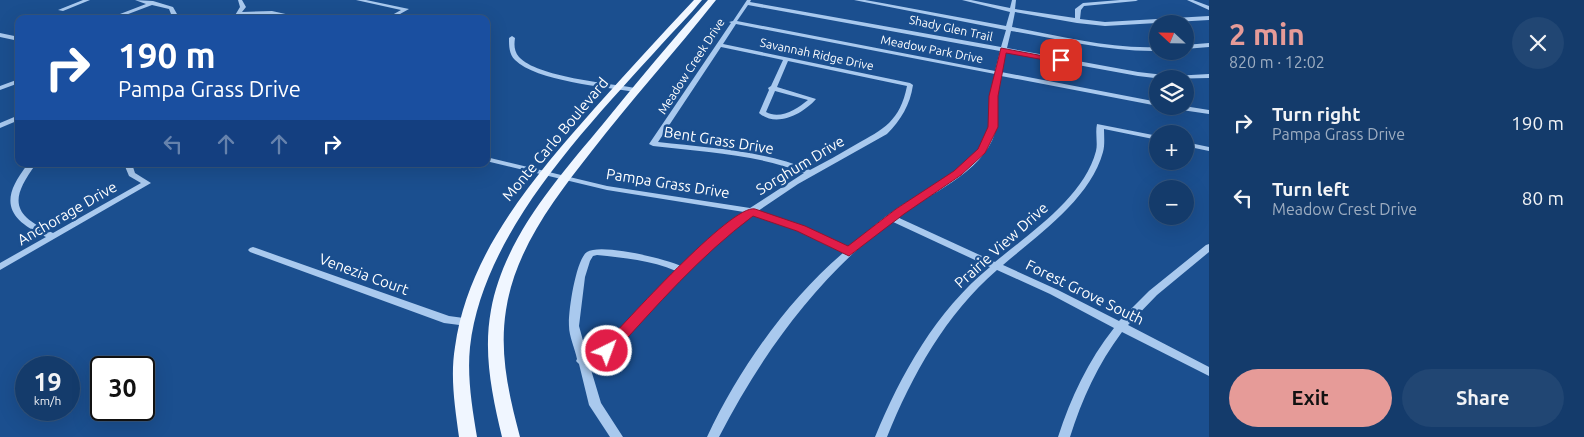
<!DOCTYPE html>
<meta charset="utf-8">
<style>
:root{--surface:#143b6b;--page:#214673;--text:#f1f3f6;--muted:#9dadc1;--line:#33557e;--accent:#e69b98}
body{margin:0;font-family:Ubuntu,sans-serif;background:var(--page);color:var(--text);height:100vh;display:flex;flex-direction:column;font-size:19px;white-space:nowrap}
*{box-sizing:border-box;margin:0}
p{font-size:16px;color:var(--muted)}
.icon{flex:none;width:28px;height:28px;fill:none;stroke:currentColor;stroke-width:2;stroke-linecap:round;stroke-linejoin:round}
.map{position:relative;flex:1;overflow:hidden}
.drawer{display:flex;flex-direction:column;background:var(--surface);width:375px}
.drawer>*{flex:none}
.banner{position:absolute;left:15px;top:15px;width:475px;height:152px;border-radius:10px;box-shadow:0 5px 20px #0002,0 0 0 1px var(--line);background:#1a4fa0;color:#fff;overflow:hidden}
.needle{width:32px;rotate:292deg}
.controls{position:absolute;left:1149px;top:15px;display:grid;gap:10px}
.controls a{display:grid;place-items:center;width:45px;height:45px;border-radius:50%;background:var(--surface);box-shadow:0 5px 20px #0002,0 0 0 1px var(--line);font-size:25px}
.speed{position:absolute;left:15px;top:356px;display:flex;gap:10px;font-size:25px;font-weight:700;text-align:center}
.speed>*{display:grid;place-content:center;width:65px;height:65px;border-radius:50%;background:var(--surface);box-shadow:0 5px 20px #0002,0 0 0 1px var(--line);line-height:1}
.speed small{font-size:12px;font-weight:400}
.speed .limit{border:2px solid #111;border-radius:8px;background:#fff;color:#111}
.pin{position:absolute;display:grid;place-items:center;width:42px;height:42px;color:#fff;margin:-21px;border-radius:10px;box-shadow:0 2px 8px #0006}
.me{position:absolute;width:55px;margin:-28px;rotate:42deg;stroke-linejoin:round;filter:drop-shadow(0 0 4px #0008)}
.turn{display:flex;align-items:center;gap:18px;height:105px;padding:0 20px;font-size:22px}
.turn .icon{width:65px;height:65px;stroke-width:2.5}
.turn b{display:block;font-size:35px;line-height:42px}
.lanes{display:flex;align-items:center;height:48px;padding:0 20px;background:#0003;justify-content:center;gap:25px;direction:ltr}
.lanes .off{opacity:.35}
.round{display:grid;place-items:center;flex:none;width:52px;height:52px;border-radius:26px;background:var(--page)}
.overview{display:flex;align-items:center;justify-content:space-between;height:85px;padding:0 20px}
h1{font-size:30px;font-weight:700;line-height:38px;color:var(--accent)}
.button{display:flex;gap:10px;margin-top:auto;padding:10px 20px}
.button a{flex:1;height:58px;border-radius:30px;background:var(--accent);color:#111;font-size:20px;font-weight:700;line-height:58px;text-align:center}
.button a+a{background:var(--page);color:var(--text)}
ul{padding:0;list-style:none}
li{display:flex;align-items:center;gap:15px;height:75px;padding:0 20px}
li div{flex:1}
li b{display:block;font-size:19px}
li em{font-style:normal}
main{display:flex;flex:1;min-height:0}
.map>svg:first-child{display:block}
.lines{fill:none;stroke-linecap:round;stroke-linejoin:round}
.minor{fill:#a9c9ee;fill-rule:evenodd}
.major{fill:#f0f6ff;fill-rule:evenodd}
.route{fill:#e11d48;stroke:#92132f}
.labels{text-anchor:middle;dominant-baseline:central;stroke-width:5;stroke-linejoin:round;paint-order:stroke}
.far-street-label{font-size:12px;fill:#fff;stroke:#1b4f8f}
.street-label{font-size:15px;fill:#fff;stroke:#1b4f8f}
</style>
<main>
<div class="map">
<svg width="1209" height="437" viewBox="0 0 1209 437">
<rect width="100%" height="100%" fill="#1b4f8f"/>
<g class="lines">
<path class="minor" d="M83 0H90L63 11 58 10Z
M135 0 153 1 173 7 177 14 174 19H168L171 14 169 9 152 5 115 19H107L146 4Z
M238 0H242L246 7 242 12 272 11 308 19H296L272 15 241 16 239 18H235L234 17 240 7Z
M356 0H366L409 9 391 19H385L401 10Z
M747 0H751L750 2 1001 47 1006 30 854 0H865L882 3 1006 26 1010 12 962 0H971L1010 8 1012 0H1016L1015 9 1075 18V9L1083 3 1120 0H1138L1136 1 1084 6 1081 10 1080 19 1105 22 1209 16V20L1105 26 1077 23 1015 12 1012 27C1060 36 1109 49 1158 47V51C1108 52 1059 39 1011 31L1007 48 1138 72 1173 76 1209 74V78L1163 79 1138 76 1006 52 1001 72 1158 102V106L1001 76C999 84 997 93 997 102 996 113 998 123 995 133 982 174 928 194 897 217L995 262C1030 233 1084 197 1096 151 1098 143 1095 133 1097 124L1158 136V140L1104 129C1104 136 1105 145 1103 152 1090 199 1039 234 1003 265L1058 290 1119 321 1149 291 1206 245 1209 244V252L1157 295 1128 325 1209 367V376L1122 332C1098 364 1082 399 1070 437H1058C1071 397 1088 361 1114 328L1050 294 997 270C946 314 912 375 887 437H875C901 374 936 311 990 267L891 221C816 279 762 354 719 437H707C739 369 786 302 843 253L798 231 753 215 739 224 678 279 611 354 600 360 589 363 601 403 623 437H610L589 405 579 364 576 361 577 359C575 349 569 336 569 326 568 312 576 259 587 252 601 243 666 259 681 266L733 220 744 212 607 190 486 161V157L607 186 750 208 804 173C756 154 704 152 653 146L649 144 731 23 729 22 733 21ZM748 5 1000 51 995 71 737 21ZM736 24 995 74C993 83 990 92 990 101 989 112 991 124 987 135 974 170 928 188 899 207 881 219 865 234 848 248L804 227 758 211 798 184 887 134C901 120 910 105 913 85L910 83 723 44ZM721 47 783 60 771 86 768 88 769 90 759 113C776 128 803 114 816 99L777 87 788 61 907 86C900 121 884 129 855 145 840 154 825 162 810 170 762 150 709 148 658 142ZM775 91 808 100C797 109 780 120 766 112ZM597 255C624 258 651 260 676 271L603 348 587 355 579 326 585 277 590 261 593 256Z
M1187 0H1193L1209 6V10Z
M0 33 19 37V41L0 37Z
M512 36 515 38C514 45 514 51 519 57 537 77 608 83 635 88L638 90 635 92C605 87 536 81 515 60 509 54 509 46 509 38Z
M1209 43V47L1185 49V45Z
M19 79V83L0 90V86Z
M1165 106H1184L1209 110V114L1168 108Z
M19 115V120L0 128V123Z
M1185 142 1209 147V151L1185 146Z
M28 164H36C10 199 11 215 53 233L141 183 129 176 124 164H132L135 173 151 183 0 270V263L46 237C5 218 0 199 28 164Z
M253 247 449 316 471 319 472 322 471 325 467 326 444 323 250 252 248 250 250 248Z"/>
<path class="major" d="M694 0H702C689 16 674 30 661 45 587 127 483 232 470 347 467 377 472 407 477 437H459C455 407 450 377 455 347 468 253 534 177 594 109 627 72 660 36 694 0Z
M708 0H716C675 52 631 100 591 152 554 199 515 250 506 310 499 354 509 395 520 437H502C492 395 483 353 491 310 504 238 558 178 603 124 637 82 672 40 708 0Z"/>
</g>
<path class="route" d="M1001 48 1065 60 1061 63 1006 53 998 96V127L985 153 961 175 904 214 849 256 797 231 753 216C700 256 657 305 612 355H602L600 351 602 347C622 326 732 203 755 209L805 226 848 246 896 209 954 171 978 149 988 127 989 96Z"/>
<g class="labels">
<g class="far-street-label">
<text transform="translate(951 28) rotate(12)">Shady Glen Trail</text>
<text transform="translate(932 49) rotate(11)">Meadow Park Drive</text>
<text transform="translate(817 54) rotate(12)">Savannah Ridge Drive</text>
<text transform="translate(691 66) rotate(-57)">Meadow Creek Drive</text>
</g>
<g class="street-label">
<text transform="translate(555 139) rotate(-50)">Monte Carlo Boulevard</text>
<text transform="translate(719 140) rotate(9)">Bent Grass Drive</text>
<text transform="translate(800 165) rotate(-31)">Sorghum Drive</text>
<text transform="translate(668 183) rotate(9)">Pampa Grass Drive</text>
<text transform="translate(67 213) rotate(-30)">Anchorage Drive</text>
<text transform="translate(1001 245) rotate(-42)">Prairie View Drive</text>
<text transform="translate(364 274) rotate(20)">Venezia Court</text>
<text transform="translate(1085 292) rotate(26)">Forest Grove South</text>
</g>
</g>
</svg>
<div class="controls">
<a><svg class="needle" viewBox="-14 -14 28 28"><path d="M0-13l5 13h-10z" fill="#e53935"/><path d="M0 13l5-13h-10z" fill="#9dadc1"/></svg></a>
<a><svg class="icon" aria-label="layers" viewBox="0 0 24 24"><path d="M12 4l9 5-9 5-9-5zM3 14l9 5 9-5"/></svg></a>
<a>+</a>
<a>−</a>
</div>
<div class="speed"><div>19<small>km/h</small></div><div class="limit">30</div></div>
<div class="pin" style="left:1061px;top:60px;background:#d93025"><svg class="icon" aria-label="arrive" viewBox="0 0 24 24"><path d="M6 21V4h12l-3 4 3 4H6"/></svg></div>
<svg class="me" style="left:607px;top:351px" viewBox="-20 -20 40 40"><circle r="17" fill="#e11d48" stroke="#fff" stroke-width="3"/><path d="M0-11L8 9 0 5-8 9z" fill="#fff"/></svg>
<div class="banner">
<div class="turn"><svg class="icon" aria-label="right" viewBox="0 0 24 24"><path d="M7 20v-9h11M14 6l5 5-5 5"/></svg><div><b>190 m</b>Pampa Grass Drive</div></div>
<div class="lanes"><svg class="icon off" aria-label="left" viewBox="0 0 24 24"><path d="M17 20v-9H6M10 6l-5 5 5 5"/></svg><svg class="icon off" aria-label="ahead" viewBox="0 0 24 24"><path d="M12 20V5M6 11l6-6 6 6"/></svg><svg class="icon off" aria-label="ahead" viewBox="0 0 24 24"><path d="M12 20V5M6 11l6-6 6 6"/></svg><svg class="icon" aria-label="right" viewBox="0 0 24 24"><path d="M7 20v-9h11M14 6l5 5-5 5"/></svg></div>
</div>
</div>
<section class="drawer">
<div class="overview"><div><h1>2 min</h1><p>820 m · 12:02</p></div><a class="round"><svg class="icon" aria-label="close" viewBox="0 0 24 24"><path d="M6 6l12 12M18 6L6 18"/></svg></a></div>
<ul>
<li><svg class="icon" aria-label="right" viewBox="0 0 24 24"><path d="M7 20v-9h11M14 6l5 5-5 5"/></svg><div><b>Turn right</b><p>Pampa Grass Drive</p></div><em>190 m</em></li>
<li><svg class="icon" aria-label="left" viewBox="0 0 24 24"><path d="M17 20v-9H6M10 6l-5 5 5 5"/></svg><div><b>Turn left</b><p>Meadow Crest Drive</p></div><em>80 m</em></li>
</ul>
<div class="button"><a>Exit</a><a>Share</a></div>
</section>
</main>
